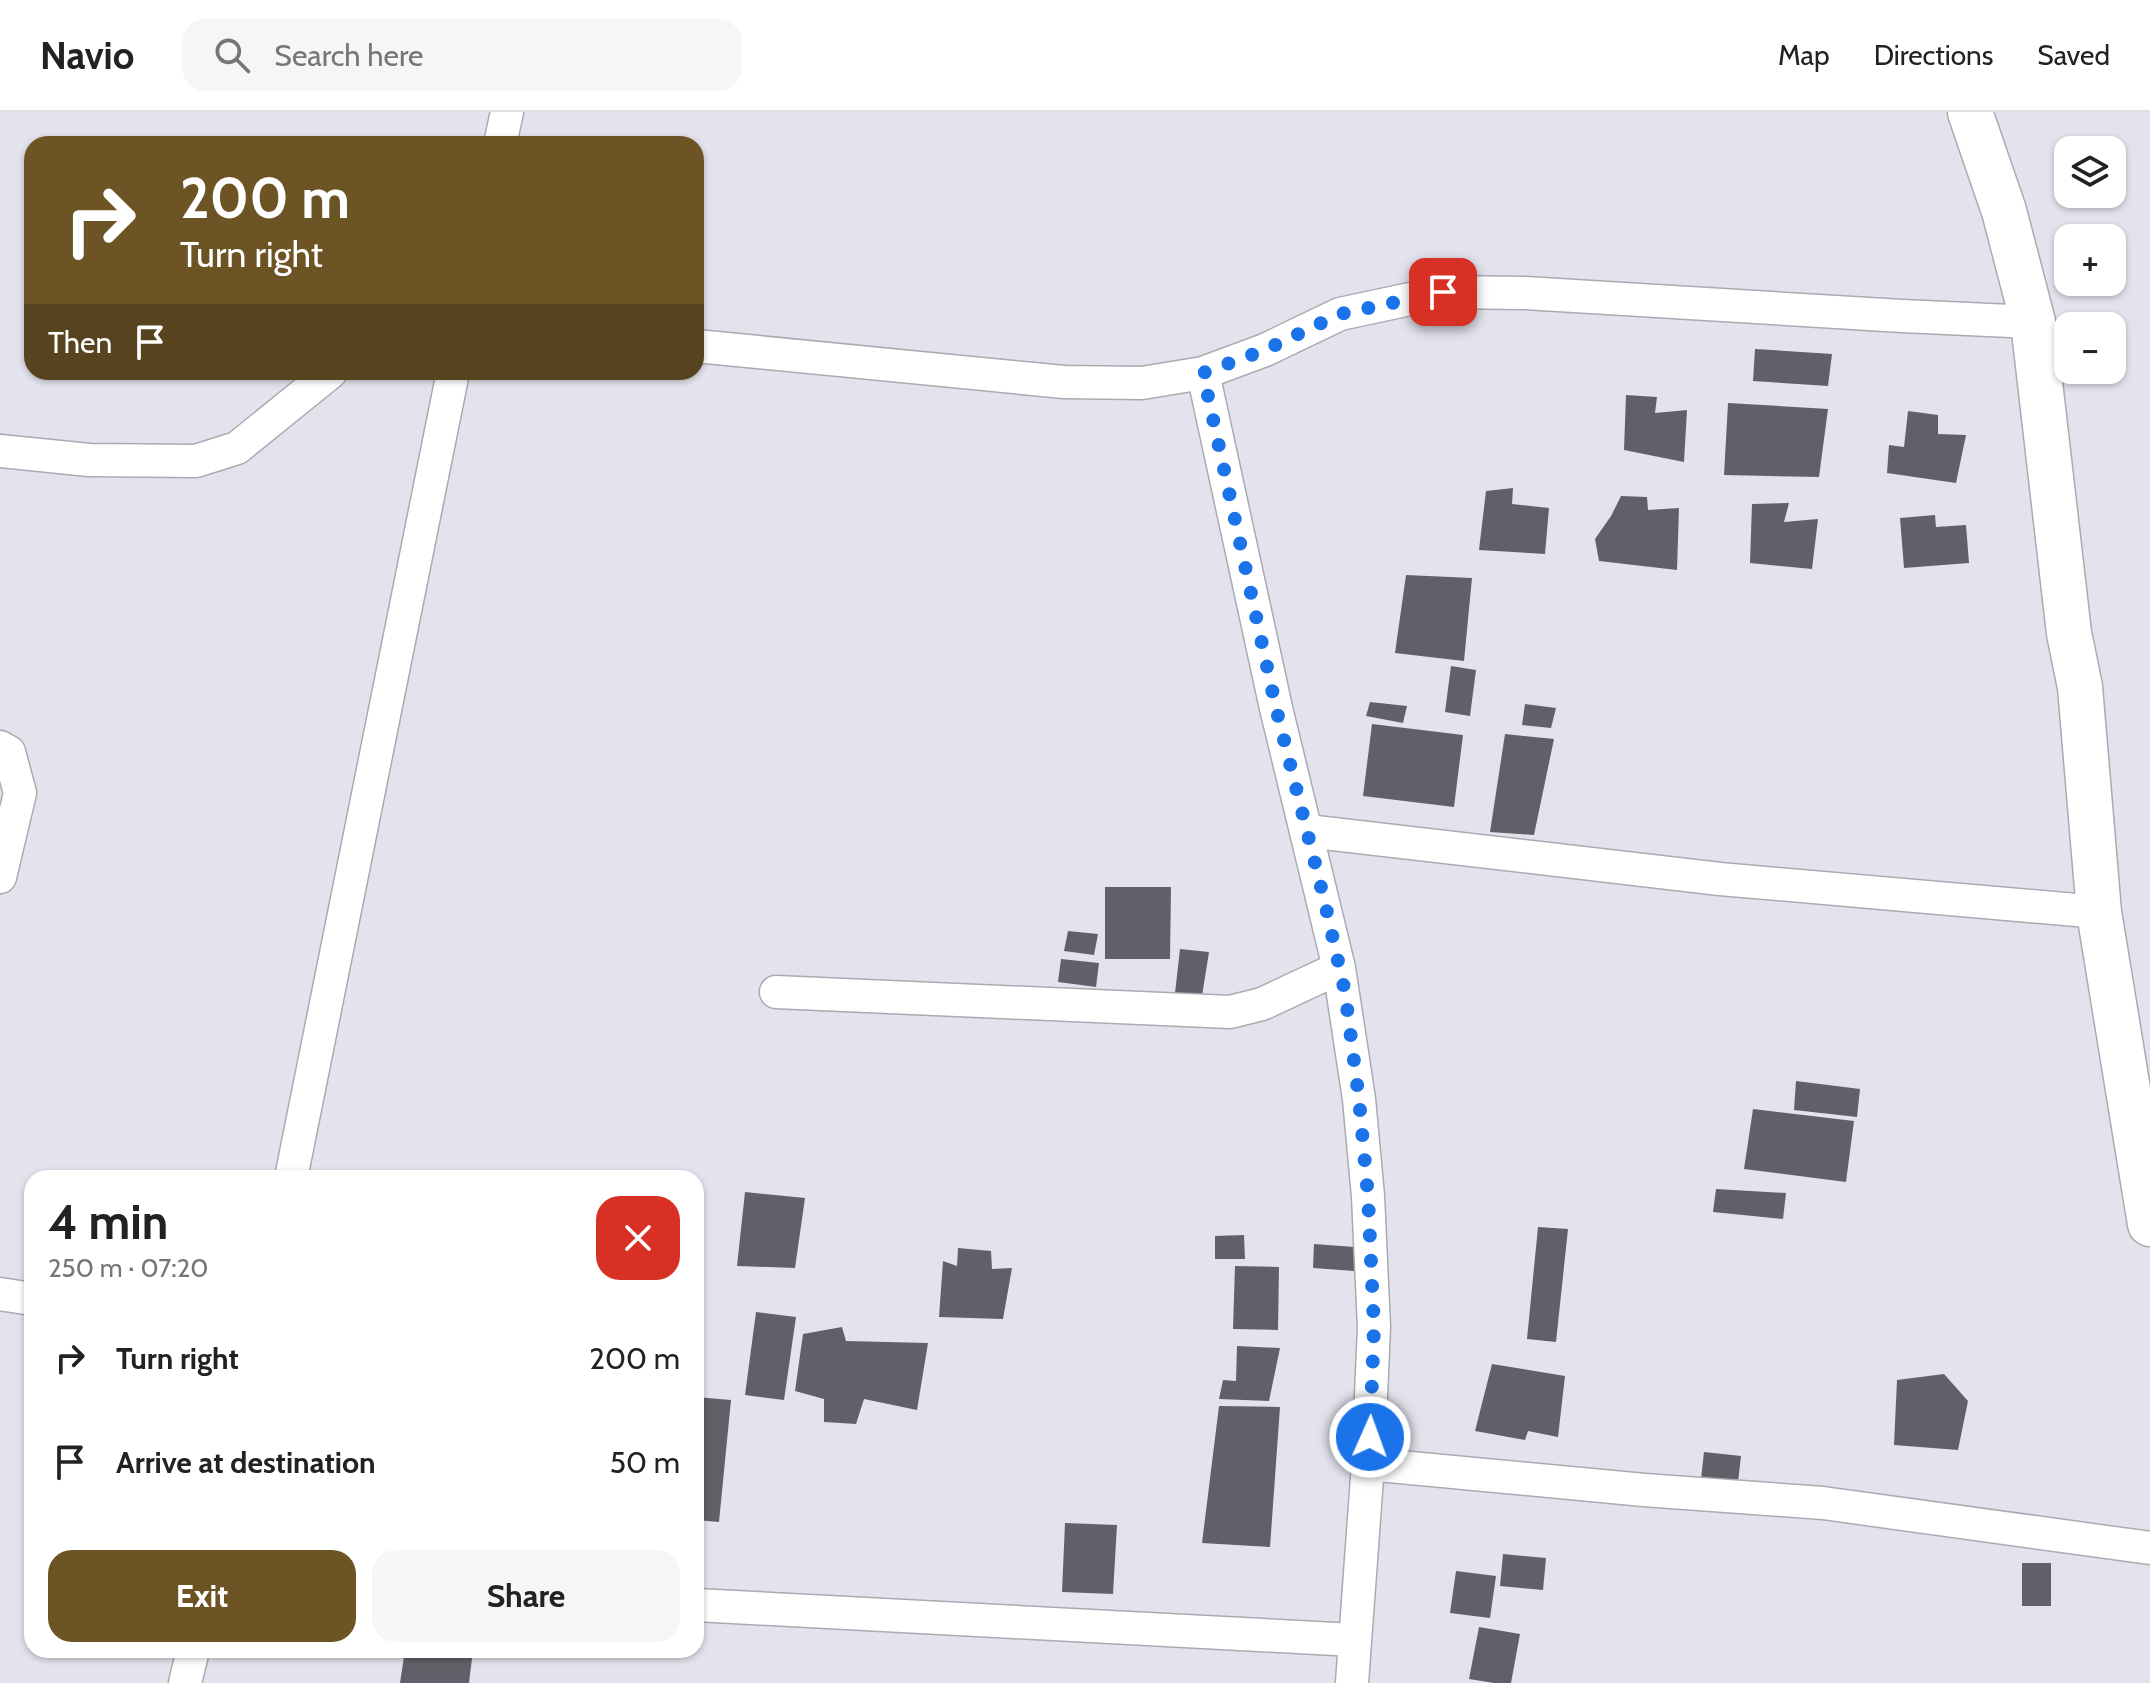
<!DOCTYPE html>
<meta charset="utf-8">
<style>
:root{--surface:#fff;--page:#f6f6f6;--text:#222;--muted:#767676;--line:#e0e0e0;--accent:#6d5425}
body{margin:0;font-family:Cabin,sans-serif;background:var(--page);color:var(--text);height:100vh;display:flex;flex-direction:column;font-size:30px;white-space:nowrap}
*{box-sizing:border-box;margin:0}
p{font-size:26px;color:var(--muted)}
.icon{flex:none;width:44px;height:44px;fill:none;stroke:currentColor;stroke-width:2;stroke-linecap:round;stroke-linejoin:round}
.map{position:relative;flex:1;overflow:hidden}
.side{position:absolute;left:24px;top:1058px;width:680px;height:488px;display:flex;flex-direction:column;background:var(--surface);border-radius:24px;box-shadow:0 2px 6px #0004}
.side>*{flex:none}
.hud{position:absolute;left:24px;top:24px;width:680px;height:244px;border-radius:24px;box-shadow:0 2px 6px #0004;background:#6d5425;color:#fff;overflow:hidden}
.controls{position:absolute;left:2054px;top:24px;display:grid;gap:16px}
.controls a{display:grid;place-items:center;width:72px;height:72px;border-radius:16px;background:var(--surface);box-shadow:0 2px 6px #0004;font-size:40px}
.pin{position:absolute;display:grid;place-items:center;width:68px;height:68px;color:#fff;margin:-34px;border-radius:16px;box-shadow:0 4px 12px #0006}
.me{position:absolute;width:88px;margin:-44px;rotate:2deg;stroke-linejoin:round;filter:drop-shadow(0 0 6px #0008)}
.turn{display:flex;align-items:center;gap:28px;height:168px;padding:0 24px;font-size:36px}
.turn .icon{width:104px;height:104px;stroke-width:2.5}
.turn b{display:block;font-size:56px;line-height:68px}
.then{display:flex;align-items:center;height:76px;padding:0 24px;background:#0003;gap:16px;font-size:30px}
.round{display:grid;place-items:center;flex:none;width:84px;height:84px;border-radius:24px;background:var(--page)}
.headline{display:flex;align-items:center;justify-content:space-between;height:136px;padding:0 24px}
h1{font-size:48px;font-weight:700;line-height:60px}
.action{display:flex;gap:16px;margin-top:auto;padding:16px 24px}
.action a{flex:1;height:92px;border-radius:24px;background:var(--accent);color:#fff;font-size:32px;font-weight:700;line-height:92px;text-align:center}
.action a+a{background:var(--page);color:var(--text)}
ul{padding:0;list-style:none}
li{display:flex;align-items:center;gap:24px;height:104px;padding:0 24px}
li div{flex:1}
li b{display:block;font-size:30px}
li em{font-style:normal}
header{display:flex;align-items:center;gap:48px;box-sizing:border-box;height:112px;padding:0 40px;background:var(--surface);border-bottom:2px solid var(--line)}
header strong{font-size:38px}
nav{display:flex;gap:44px;margin-inline-start:auto;font-size:28px}
.search{width:560px;height:72px;background:var(--page);display:flex;align-items:center;gap:20px;box-sizing:border-box;padding:0 28px;border-radius:24px;color:var(--muted);font-size:30px}
.map>svg:first-child{display:block}
.building{fill:#606168}
.lines{fill:none;stroke-linecap:round;stroke-linejoin:round}
.minor-casing{stroke:#a9abb3;stroke-width:35}
.secondary-casing{stroke:#a9abb3;stroke-width:47}
.minor{stroke:#fff;stroke-width:32}
.secondary{stroke:#fff;stroke-width:44}
.route{stroke:#1a73e8;stroke-width:14;stroke-dasharray:0 25.2}
</style>
<header>
<strong>Navio</strong>
<div class="search"><svg class="icon" aria-label="search" viewBox="0 0 24 24"><circle cx="10" cy="10" r="6"/><path d="M15 15l6 6"/></svg>Search here</div>
<nav><a>Map</a><a>Directions</a><a>Saved</a></nav>
</header>
<div class="map">
<svg width="2150" height="1571" viewBox="0 0 2150 1571">
<rect width="100%" height="100%" fill="#e2e3ec"/>
<path class="building" d="M1755 237 1832 242 1828 274 1753 269Z
M1626 283 1657 285 1655 301 1687 298 1684 350 1624 338Z
M1728 291 1828 297 1819 365 1724 363Z
M1908 299 1938 303V322L1966 323 1956 371 1887 361 1889 333 1904 335Z
M1513 376 1512 392 1549 396 1545 442 1479 438 1486 379Z
M1621 384 1647 385 1648 398 1679 396 1677 458 1599 449 1595 427 1611 404Z
M1789 391 1784 410 1818 407 1812 457 1750 451 1752 392Z
M1935 403 1936 415 1966 413 1969 451 1904 456 1900 406Z
M1406 463 1472 466 1464 549 1395 541Z
M1451 554 1476 558 1470 604 1445 600Z
M1370 590 1407 594 1403 611 1366 604Z
M1525 592 1556 596 1551 616 1522 613Z
M1372 612 1463 623 1454 695 1363 684Z
M1505 622 1554 627 1534 723 1490 720Z
M1105 775H1171L1170 847H1105Z
M1068 819 1098 822 1094 843 1064 839Z
M1180 837 1209 840 1202 884 1175 881Z
M1061 847 1099 851 1096 875 1058 870Z
M1796 969 1860 977 1857 1005 1794 998Z
M1753 997 1854 1009 1846 1070 1744 1057Z
M1716 1077 1786 1081 1783 1107 1713 1100Z
M745 1080 805 1086 795 1156 737 1154Z
M1538 1115 1568 1117 1556 1230 1527 1227Z
M1244 1123 1245 1147H1215V1124Z
M1314 1132 1355 1135 1354 1159 1313 1156Z
M958 1136 991 1139 992 1157 1012 1156 1003 1207 939 1205 943 1149 957 1154Z
M1235 1154 1279 1155 1278 1218 1233 1217Z
M756 1200 796 1205 784 1288 745 1283Z
M842 1215 846 1229 928 1231 917 1298 864 1287 856 1312 824 1310V1287L795 1279 803 1222Z
M1237 1234 1280 1236 1269 1289 1219 1287 1223 1268 1236 1269Z
M1492 1252 1565 1264 1558 1325 1528 1319 1525 1328 1475 1319Z
M1944 1262 1968 1289 1958 1338 1894 1333 1897 1268Z
M696 1285 731 1288 719 1410 696 1408Z
M1219 1294 1280 1295 1270 1435 1202 1431Z
M1704 1340 1741 1344 1738 1370 1701 1367Z
M1065 1411 1117 1413 1113 1482 1062 1480Z
M1503 1442 1546 1446 1543 1478 1500 1474Z
M2022 1451H2051V1494H2022Z
M1456 1459 1496 1464 1490 1506 1450 1501Z
M1479 1515 1520 1522 1511 1571H1494L1469 1567Z
M405 1538H473L469 1571H400Z"/>
<g class="lines">
<defs>
<path id="minor" d="M500 32 507 0
M696 234 1064 270 1142 271 1203 261 1265 238 1340 202 1443 180 1525 181 1902 204 2033 210
M1203 261 1276 596 1339 856 1359 987 1368 1084 1374 1215 1368 1352 1352 1571
M0 339 89 348 196 349 237 336 331 260
M0 635 9 640 20 681 0 765
M1307 719 1720 767 2099 800
M776 880 1230 900 1262 892 1339 856
M291 1066 453 260
M0 1182 32 1187
M1368 1352 1644 1378 1823 1391 2150 1436
M696 1493 1354 1528
M185 1571 193 1538"/>
<path id="secondary" d="M1970 0 2004 99 2033 210 2069 521 2080 575 2099 800 2150 1112"/>
</defs>
<use href="#minor" class="minor-casing"/>
<use href="#secondary" class="secondary-casing"/>
<use href="#minor" class="minor"/>
<use href="#secondary" class="secondary"/>
</g>
<g class="lines">
<path class="route" d="M1370 1325 1374 1215 1368 1084 1359 987 1345 880 1324 787 1276 596 1203 261 1265 238 1340 202 1443 180"/>
</g>
</svg>
<div class="controls">
<a><svg class="icon" aria-label="layers" viewBox="0 0 24 24"><path d="M12 4l9 5-9 5-9-5zM3 14l9 5 9-5"/></svg></a>
<a>+</a>
<a>−</a>
</div>
<div class="pin" style="left:1443px;top:180px;background:#d93025"><svg class="icon" aria-label="arrive" viewBox="0 0 24 24"><path d="M6 21V4h12l-3 4 3 4H6"/></svg></div>
<svg class="me" style="left:1370px;top:1325px" viewBox="-20 -20 40 40"><circle r="17" fill="#1a73e8" stroke="#fff" stroke-width="3"/><path d="M0-11L8 9 0 5-8 9z" fill="#fff"/></svg>
<div class="hud">
<div class="turn"><svg class="icon" aria-label="right" viewBox="0 0 24 24"><path d="M7 20v-9h11M14 6l5 5-5 5"/></svg><div><b>200 m</b>Turn right</div></div>
<div class="then">Then<svg class="icon" aria-label="arrive" viewBox="0 0 24 24"><path d="M6 21V4h12l-3 4 3 4H6"/></svg></div>
</div>
<section class="side">
<div class="headline"><div><h1>4 min</h1><p>250 m · 07:20</p></div><a class="round" style="background:#d93025;color:#fff"><svg class="icon" aria-label="close" viewBox="0 0 24 24"><path d="M6 6l12 12M18 6L6 18"/></svg></a></div>
<ul>
<li><svg class="icon" aria-label="right" viewBox="0 0 24 24"><path d="M7 20v-9h11M14 6l5 5-5 5"/></svg><div><b>Turn right</b></div><em>200 m</em></li>
<li><svg class="icon" aria-label="arrive" viewBox="0 0 24 24"><path d="M6 21V4h12l-3 4 3 4H6"/></svg><div><b>Arrive at destination</b></div><em>50 m</em></li>
</ul>
<div class="action"><a>Exit</a><a>Share</a></div>
</section>
</div>
